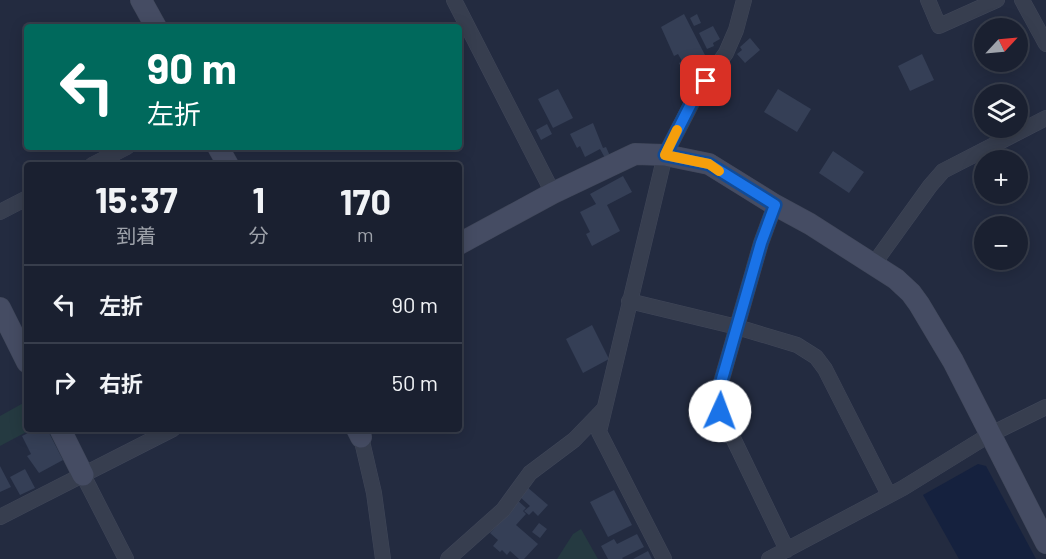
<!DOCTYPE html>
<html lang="ja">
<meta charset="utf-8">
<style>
:root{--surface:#1a2030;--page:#272d3c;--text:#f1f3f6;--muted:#9fa3ab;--line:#383e4c}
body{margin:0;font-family:Barlow,"Noto Sans JP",sans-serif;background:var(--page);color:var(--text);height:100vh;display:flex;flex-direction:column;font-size:22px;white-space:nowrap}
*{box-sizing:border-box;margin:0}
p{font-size:20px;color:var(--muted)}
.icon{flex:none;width:33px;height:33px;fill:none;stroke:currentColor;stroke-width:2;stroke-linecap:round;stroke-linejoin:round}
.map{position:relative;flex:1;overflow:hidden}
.details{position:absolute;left:24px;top:162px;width:438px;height:270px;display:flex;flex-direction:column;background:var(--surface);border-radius:6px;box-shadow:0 3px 15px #0003,0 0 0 2px var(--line)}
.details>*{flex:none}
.top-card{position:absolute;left:24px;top:24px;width:438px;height:126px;border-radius:6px;box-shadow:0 3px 15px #0003,0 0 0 2px var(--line);background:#00695c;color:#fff;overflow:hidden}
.needle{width:39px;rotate:64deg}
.tools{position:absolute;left:974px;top:18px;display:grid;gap:12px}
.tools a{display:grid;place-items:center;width:54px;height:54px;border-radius:50%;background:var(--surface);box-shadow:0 3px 15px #0003,0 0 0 2px var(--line);font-size:30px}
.pin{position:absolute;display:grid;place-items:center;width:51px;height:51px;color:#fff;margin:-26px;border-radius:12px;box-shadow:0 3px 9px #0006}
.me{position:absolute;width:66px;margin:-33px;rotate:2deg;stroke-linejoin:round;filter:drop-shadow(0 0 4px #0008)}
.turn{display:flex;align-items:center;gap:21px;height:126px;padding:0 24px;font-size:27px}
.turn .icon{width:78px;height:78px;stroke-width:2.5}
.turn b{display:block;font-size:42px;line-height:51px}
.eta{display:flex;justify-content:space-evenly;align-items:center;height:102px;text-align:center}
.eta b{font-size:36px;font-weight:700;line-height:42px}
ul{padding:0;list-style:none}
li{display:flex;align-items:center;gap:18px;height:78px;padding:0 24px;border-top:2px solid var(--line)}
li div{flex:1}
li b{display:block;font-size:22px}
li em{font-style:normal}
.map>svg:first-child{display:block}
.green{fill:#253a41}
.water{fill:#15213e}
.building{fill:#353f56}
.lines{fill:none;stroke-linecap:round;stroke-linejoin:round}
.street-casing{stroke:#404759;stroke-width:16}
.secondary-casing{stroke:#404759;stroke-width:22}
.street{stroke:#373e4f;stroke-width:15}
.secondary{stroke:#454c63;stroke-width:21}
.route-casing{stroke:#114b97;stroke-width:15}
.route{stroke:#1a73e8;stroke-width:10}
.slow{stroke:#f59e0b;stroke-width:10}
</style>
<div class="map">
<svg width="1046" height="559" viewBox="0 0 1046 559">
<rect width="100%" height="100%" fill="#232b40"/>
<path class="green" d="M27 401V429H32L0 446V416Z
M581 529 598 559H557L573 534Z"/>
<path class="water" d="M978 464 986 466 1036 559H959L923 495Z"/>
<path class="building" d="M684 14 707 59 698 66 699 69 685 76 679 63 682 61 678 54 674 56 661 27Z
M697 14 701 23 694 26 690 18Z
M713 26 720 39 713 43 714 46 707 49 699 33Z
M750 38 760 50 745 63 737 54 742 50 740 47Z
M922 54 934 80 910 91 898 66Z
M558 89 573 118 553 128 538 99Z
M778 89 811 109 797 132 764 112Z
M593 123 603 148 606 147 610 156 605 158 600 149 585 157 580 146 577 148 570 134Z
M547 124 552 134 541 140 536 130Z
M833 151 864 172 849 193 819 173Z
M623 176 632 192 607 205 620 231 592 246 586 234 590 232 580 212 596 204 590 194Z
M592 325 609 359 583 373 566 339Z
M36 429H47L63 460 39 473 27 456 31 454 22 436Z
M0 466 11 487 0 492Z
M25 469 35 488 20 495 10 477Z
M527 487 548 505 538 516 533 511 529 515 524 511 530 506 519 496Z
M614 490 632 525 608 537 590 502Z
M516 499 526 508 523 511 526 514 516 525 538 544 524 559H519L510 551 507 555 502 550 500 552 493 546 498 540 490 533 512 509Z
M539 523 547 529 540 538 532 532Z
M637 534 644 547 622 558 623 559H608L601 546 614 539 617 544Z
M648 551 652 559H633Z"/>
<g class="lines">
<defs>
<path id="street" d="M454 0 553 193
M928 0 939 26 997 0
M1022 0 1046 44
M92 165 127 147
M775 205 761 243 718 393 720 411 787 550
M0 212 27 198
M873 265 930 186 943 171 1046 118
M629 301 737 327 797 345 816 357 825 369 889 495
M361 437 374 493 383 559
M83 475 126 559
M0 517 173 429
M448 559 503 510 530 473 574 440 604 409
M664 559 599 432 665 155 696 95 726 53 736 30 744 0
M769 559 903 488 989 435 1046 407"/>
<path id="secondary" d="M141 0 156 27
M218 147 228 165
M459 244 553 193 635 154 665 155 709 164 775 205 810 224 896 279 911 293 919 304 953 361 1046 543
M0 308 27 362
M60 429 83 475
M357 429 361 437"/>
</defs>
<use href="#street" class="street-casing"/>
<use href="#secondary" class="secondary-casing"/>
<use href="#street" class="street"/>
<use href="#secondary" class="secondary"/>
</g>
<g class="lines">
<defs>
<path id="route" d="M706 81 696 94 665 155 709 164 775 205 761 243 718 393 720 411"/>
</defs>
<use href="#route" class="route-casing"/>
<use href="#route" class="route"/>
<path class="slow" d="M677 130 665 155 709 164 719 171"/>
</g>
</svg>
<div class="tools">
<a><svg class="needle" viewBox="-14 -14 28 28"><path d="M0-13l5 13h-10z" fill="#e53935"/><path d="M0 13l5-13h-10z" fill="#9fa3ab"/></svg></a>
<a><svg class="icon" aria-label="layers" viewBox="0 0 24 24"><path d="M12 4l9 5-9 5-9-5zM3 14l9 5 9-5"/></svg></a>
<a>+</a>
<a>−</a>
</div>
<div class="pin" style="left:706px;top:81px;background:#d93025"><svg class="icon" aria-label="arrive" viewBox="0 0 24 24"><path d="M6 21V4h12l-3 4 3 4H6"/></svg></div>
<svg class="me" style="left:720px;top:411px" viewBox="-20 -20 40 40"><circle r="19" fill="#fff"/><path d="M0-13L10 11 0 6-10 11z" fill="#1a73e8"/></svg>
<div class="top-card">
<div class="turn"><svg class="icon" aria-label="left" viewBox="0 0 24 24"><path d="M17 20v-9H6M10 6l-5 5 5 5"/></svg><div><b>90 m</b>左折</div></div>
</div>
<section class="details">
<div class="eta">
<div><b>15:37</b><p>到着</p></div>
<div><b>1</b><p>分</p></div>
<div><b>170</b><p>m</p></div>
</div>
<ul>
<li><svg class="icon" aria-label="left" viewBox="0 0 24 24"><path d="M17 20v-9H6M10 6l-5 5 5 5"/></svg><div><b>左折</b></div><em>90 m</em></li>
<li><svg class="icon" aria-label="right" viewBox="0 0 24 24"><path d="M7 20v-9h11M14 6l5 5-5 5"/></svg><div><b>右折</b></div><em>50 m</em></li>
</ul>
</section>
</div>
